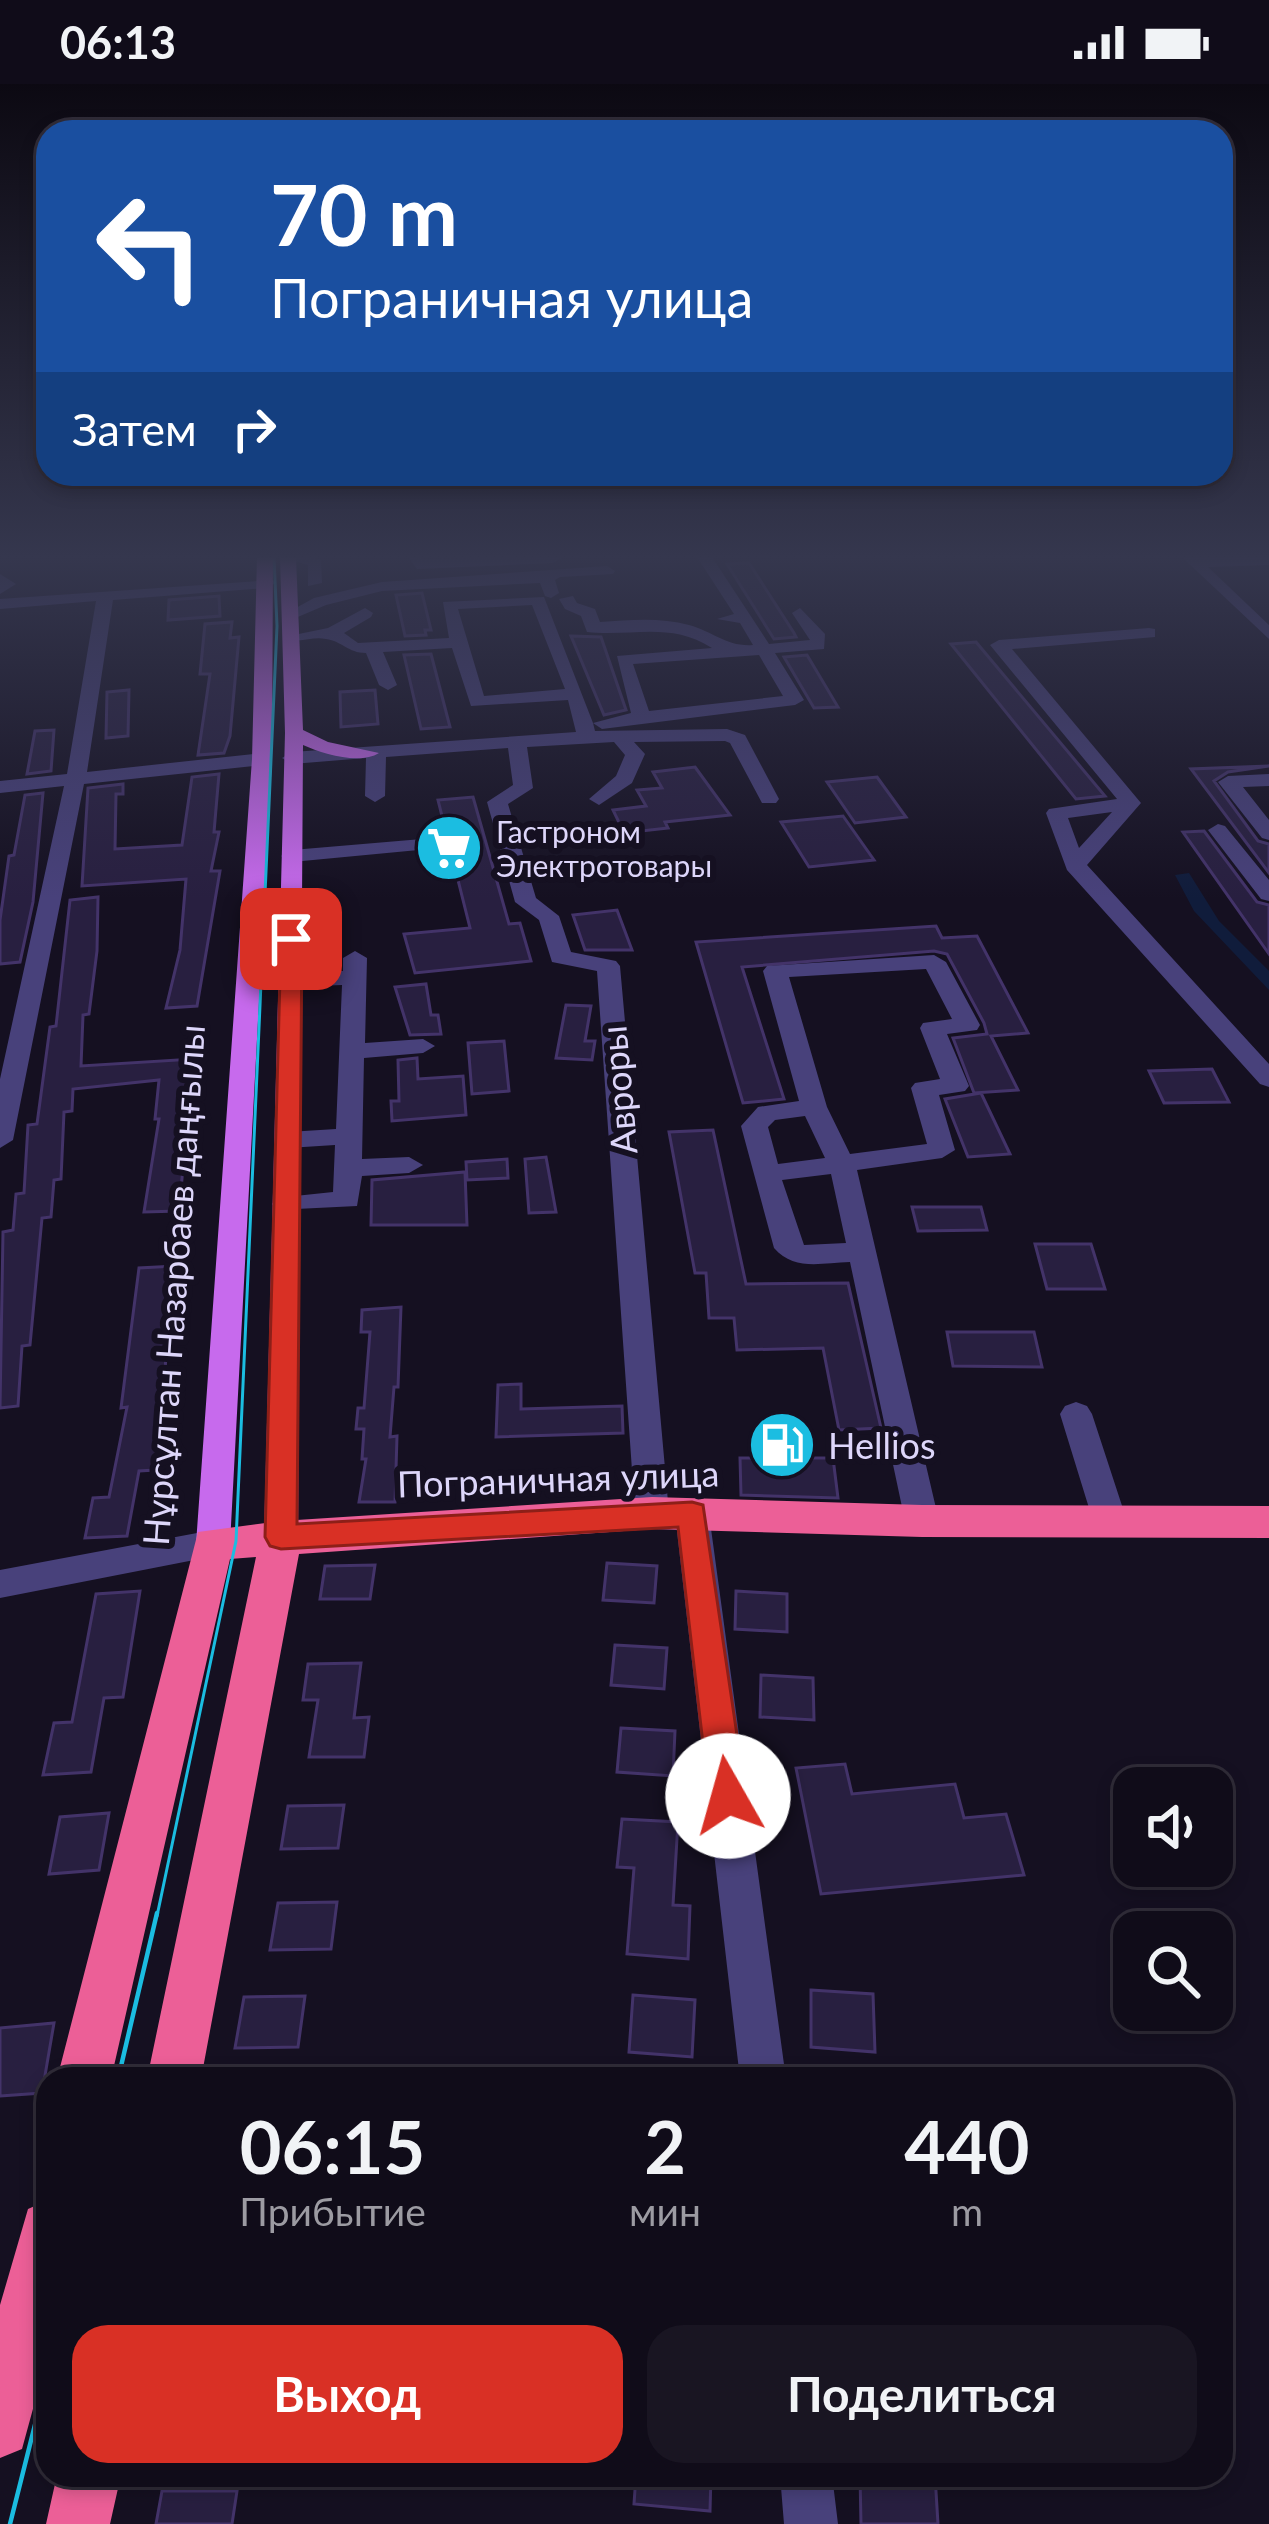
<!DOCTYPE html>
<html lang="ru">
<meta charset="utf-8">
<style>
:root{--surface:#100c19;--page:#191522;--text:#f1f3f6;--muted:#9c9ba2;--line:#302c38;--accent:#d93025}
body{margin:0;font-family:Lato,sans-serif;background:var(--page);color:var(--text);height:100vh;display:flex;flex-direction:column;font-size:45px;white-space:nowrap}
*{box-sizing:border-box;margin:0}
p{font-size:39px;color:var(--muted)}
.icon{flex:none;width:66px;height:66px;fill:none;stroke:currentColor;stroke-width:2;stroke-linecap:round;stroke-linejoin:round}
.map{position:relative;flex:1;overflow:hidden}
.drawer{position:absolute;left:36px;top:1983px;width:1197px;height:420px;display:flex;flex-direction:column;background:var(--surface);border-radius:36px;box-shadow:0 6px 18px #0003,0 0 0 3px var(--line)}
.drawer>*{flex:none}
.hud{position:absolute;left:36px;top:36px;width:1197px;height:366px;border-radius:36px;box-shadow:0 6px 18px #0003,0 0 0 3px var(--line);background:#1a4fa0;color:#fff;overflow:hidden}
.controls{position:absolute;left:1113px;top:1683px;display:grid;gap:24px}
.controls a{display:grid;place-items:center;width:120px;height:120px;border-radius:24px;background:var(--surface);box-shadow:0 6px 18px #0003,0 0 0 3px var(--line);font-size:60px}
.pin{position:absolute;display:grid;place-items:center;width:102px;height:102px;color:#fff;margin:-51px;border-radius:24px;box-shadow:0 6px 18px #0006}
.me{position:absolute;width:132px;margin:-66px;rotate:353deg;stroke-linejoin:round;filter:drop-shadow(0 0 9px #0008)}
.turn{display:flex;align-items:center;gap:42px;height:252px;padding:0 36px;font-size:54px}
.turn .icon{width:156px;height:156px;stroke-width:2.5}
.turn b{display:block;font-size:84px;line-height:102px}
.then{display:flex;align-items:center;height:114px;padding:0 36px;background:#0003;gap:24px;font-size:45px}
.eta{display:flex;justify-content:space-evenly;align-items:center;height:204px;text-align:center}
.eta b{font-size:72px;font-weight:700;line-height:84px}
.button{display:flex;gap:24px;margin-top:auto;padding:24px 36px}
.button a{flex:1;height:138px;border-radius:36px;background:var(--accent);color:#fff;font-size:48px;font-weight:700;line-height:138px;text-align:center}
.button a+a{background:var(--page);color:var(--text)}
.status{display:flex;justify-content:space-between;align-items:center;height:84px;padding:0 60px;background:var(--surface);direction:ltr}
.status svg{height:33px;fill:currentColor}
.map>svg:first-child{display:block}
.water{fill:#101c3b}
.building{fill:#281f40;stroke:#433369;stroke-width:3}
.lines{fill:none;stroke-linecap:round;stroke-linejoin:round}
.minor{fill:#48417b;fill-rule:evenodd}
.major{fill:#c76aed;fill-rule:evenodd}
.highway{fill:#ec5f97;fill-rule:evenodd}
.tram-far1{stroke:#1bbde1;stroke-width:3}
.tram{stroke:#1bbde1;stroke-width:4.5}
.route{fill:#d93025;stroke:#8d1f18;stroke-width:3}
.labels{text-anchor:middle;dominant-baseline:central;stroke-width:12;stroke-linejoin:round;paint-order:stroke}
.far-poi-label{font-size:30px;fill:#ddd6fa;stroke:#151021;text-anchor:start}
.street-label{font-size:36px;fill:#ddd6fa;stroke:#151021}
.poi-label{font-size:36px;fill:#ddd6fa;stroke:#151021;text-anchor:start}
</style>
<div class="status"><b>06:13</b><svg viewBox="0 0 49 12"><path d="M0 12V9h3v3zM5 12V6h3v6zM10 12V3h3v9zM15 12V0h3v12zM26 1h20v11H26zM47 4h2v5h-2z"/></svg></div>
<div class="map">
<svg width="1269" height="2440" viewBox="0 0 1269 2440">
<rect width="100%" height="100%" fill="#151021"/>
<path class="water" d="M1189 789 1219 837 1269 887V906L1194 827 1175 791Z"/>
<path class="building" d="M749 479 794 549 796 553 774 555 727 480Z
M422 509 431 546H425L426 551 405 552 396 511Z
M219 512 220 532 168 536 169 516Z
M232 538 230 554 239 553 230 652 224 669 198 671 210 590H200L205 540Z
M571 552 601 553 626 626 604 631Z
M976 558 1105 712 1076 715 951 560Z
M431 570 450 643 421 645 404 571Z
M807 571 838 623 814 624 784 573Z
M129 606 128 652 106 654 107 608Z
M375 606 378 640 341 643 340 608Z
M54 646 51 687 27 690 35 647Z
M1269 682 1228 688 1214 697 1258 757 1269 760V789L1191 685Z
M695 683 730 731 665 738 668 744 624 749 613 726 646 722 637 706 662 704 653 688Z
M219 690 214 748H219L211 787H220L197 922 166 924 180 866 186 795 82 802 88 704 123 700V710H116L115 765 182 761 192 693Z
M877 693 906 733 855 739 827 698Z
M43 709 33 818 20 878 0 880V836L9 772 14 771 25 711Z
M473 713 509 840 520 839 531 877 415 889 404 850 470 844 438 716Z
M843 732 874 776 809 783 781 738Z
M1204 747 1257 818 1269 821V870L1183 748Z
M98 813 97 867 89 930 83 931 81 982 193 975 179 1127 144 1128 159 1035H155L159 996 73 1005 72 1027 64 1028 61 1095 54 1096 51 1133 42 1134 30 1261 22 1262 18 1322 0 1324 3 1148 13 1146 16 1110 24 1109 28 1041 37 1040 50 943 56 942 70 816Z
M617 826 632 866H585L573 831Z
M936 842 942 854 977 852 1028 949 991 952 1018 1006 974 1009 953 954 987 950 984 939 947 870 934 867 742 883 784 1015 743 1019 696 858Z
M426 900 431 931H438L441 950 410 951 395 903Z
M566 921 591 922 585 957H595L592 976 556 974Z
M504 957 509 1007 472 1010 468 959Z
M417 974 418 995 463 992 466 1031 392 1037 391 1017H399L398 976Z
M1212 985 1229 1018 1164 1019 1149 987Z
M981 1009 1010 1070 968 1073 945 1015Z
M713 1046 746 1200 848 1199 881 1344 839 1346 823 1264 737 1266 734 1234H709L706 1189H695L669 1048Z
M546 1073 556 1128 529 1129 525 1075Z
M507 1075 508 1094 467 1096 466 1078Z
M465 1088 467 1141H371L372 1096Z
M912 1123H981L987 1146 918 1147Z
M1035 1160H1091L1105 1205H1047Z
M175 1182 155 1386 139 1387 127 1452 85 1454 93 1414 109 1413 127 1323 121 1324 139 1184Z
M401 1223 398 1303H394L390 1353 397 1352 395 1418H359L366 1375H362L364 1345H356L358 1324H364L370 1248H361L362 1226Z
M947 1248H1034L1042 1283 953 1282Z
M521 1300V1325L622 1322 623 1349 496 1353 498 1301Z
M740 1374H833L838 1414 741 1411Z
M607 1479 657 1482 654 1519 603 1516Z
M375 1481 370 1515H320L325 1482Z
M140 1507 123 1613 104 1614 91 1688 43 1691 54 1639 72 1638 96 1510Z
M736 1507 787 1510V1548L735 1545Z
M615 1561 667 1564 664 1605 611 1601Z
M361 1579 354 1634 369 1633 364 1673H309L318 1616H303L308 1580Z
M761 1591 813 1594 814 1636 760 1633Z
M621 1644 675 1647 673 1692 617 1688Z
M845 1680 852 1710 955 1700 964 1734 1006 1730 1024 1791 821 1810 796 1684Z
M344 1721 338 1764 281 1765 288 1722Z
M109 1729 99 1786 49 1790 60 1733Z
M622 1735 678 1738 673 1821 690 1822 688 1875 627 1870 634 1784 617 1783Z
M337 1818 331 1865 270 1866 278 1819Z
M811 1906 873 1910 875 1968 811 1963Z
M633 1911 695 1916 692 1973 629 1968Z
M305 1912 298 1963 235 1964 244 1913Z
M54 1939 42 2009 0 2012V1944Z
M636 2391H711L710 2427 634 2420Z
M860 2391H935L938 2440H861Z
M162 2407H237L232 2440H156Z"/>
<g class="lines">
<path class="minor" d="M281 473 321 475 322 499 308 502V481Z
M408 473 424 475 561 474 553 479 417 485Z
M697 473H712L769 560 810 556 792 529 800 524 825 550 824 565 775 569 804 616 795 621 602 645 593 639 595 647 727 645 745 651 779 715 776 719H762L730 659 725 657 634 658 645 670 632 699 599 721 589 715 616 692 625 671 614 658 527 663 533 704 508 720 536 814 559 832 571 868 616 877 620 882 669 1429 664 1438 652 1442 640 1438 635 1429 597 887 552 878 539 836 515 818 487 718 513 701 508 664 386 673 385 712 375 718 365 712 366 674 292 680 282 674 292 668 576 648 568 616 471 622 452 564 383 568 397 601 388 606 379 601 366 569C348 569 342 557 326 555 310 552 299 561 284 553L328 544 365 524 373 529 371 533 344 549 358 559 449 554 443 518 544 513 593 639 631 629 617 572 712 564C670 537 632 553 587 548L581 532 565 525 559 515 573 512 577 519 595 525 600 538C630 536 660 533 689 541 714 548 727 563 753 561L740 539 717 535 734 530ZM532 521 565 605 484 612 458 525ZM759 571 783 612 649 627 633 580Z
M1182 473H1269V481L1208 483 1269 541V555Z
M607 482 615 487 613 490 560 493 555 496 559 509 551 514 545 512 540 499 382 507 326 521 293 535 285 530 314 514 382 498Z
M0 490 16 500 0 510Z
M273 496 275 499 267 504 113 516 87 688 262 669 272 675 262 681 84 700 13 1056 0 1064V995L64 702 0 709V697L67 690 96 517 0 525V515Z
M1149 544 1155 545V553L1012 565 1141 719 1087 781 1269 980V1003L1260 1000 1067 786 1046 729 1049 725 1117 715 990 561 999 556ZM1112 728 1079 764 1068 734Z
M1269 690V702L1243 703 1269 736V756L1262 754 1218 698 1228 692Z
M1218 740 1225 742 1269 796V817L1261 815 1208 746Z
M422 755 433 761 429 765 292 778 281 772 292 766Z
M355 867 367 874 365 959 423 955 435 962 423 969 364 974 362 1075 409 1073 423 1081 409 1089 362 1092 357 1122 276 1126 272 1120 276 1114 333 1108 335 1061 288 1064 275 1056 288 1048 336 1045 342 901 291 903 279 896 291 889 343 887V874Z
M934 871 946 878 980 941 977 946 947 950 969 1002 965 1007 939 1011 955 1066 942 1074 857 1086 939 1437 934 1446 922 1450 910 1446 905 1437 850 1178C820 1179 794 1187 774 1164L741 1042 758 1023 799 1017 763 887 767 882ZM926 885 952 935 923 939 920 944 940 995 915 999 911 1004 927 1060 850 1070 827 1023 789 893ZM805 1032 825 1074 778 1080 768 1043 775 1036ZM831 1090 846 1159 804 1161 782 1096Z
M1076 1318 1087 1322 1092 1330 1127 1437 1122 1446 1110 1450 1098 1446 1093 1437 1060 1330 1065 1322Z
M692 1417 704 1421 709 1430 786 1995H740L675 1430 680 1421Z
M213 1446 225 1450 230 1460 225 1470 0 1514V1486Z
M780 2391H832L838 2440H784Z"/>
<path class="major" d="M257 473H273L272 675 230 1460 225 1470 213 1474 201 1470 196 1460 252 675Z
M280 473H296L303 646 328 658 379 669C360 681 323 670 303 661L298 1453 293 1463 281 1467 269 1463 264 1453 285 649Z"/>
<path class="highway" d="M652 1413 922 1421 1269 1422V1454L922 1453 652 1445 299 1470 201 1995H147L256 1473 230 1475 111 1995H57L198 1448 281 1437Z
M48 2116V2270L22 2365 0 2374V2221L28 2125Z
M57 2391H121L110 2440H46Z"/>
<path class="tram-far1" d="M157 1832 236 1457 277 542 274 473"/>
<path class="tram" d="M118 1995 157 1829
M10 2440 48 2289"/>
</g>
<linearGradient id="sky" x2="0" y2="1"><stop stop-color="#0c0912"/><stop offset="0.58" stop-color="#35374e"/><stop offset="1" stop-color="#35374e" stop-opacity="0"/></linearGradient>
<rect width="1269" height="815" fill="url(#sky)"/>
<path class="route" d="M291 848 302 855 297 1440 692 1418 703 1421 746 1712 740 1724 728 1729 715 1724 709 1712 678 1443 281 1465 270 1462 265 1453 281 855Z"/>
<defs>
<symbol id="supermarket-disc" viewBox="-11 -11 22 22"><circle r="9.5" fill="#1bbde1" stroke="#151021"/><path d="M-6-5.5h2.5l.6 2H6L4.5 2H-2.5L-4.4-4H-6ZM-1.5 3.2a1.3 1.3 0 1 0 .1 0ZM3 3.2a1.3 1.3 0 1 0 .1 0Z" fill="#fff"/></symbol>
<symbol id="fuel-disc" viewBox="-11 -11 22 22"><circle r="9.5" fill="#1bbde1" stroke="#151021"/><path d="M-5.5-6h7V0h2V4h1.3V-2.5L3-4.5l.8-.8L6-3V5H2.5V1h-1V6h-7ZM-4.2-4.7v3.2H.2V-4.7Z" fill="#fff"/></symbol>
</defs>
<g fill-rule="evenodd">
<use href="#supermarket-disc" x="411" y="726" width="76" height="76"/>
<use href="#fuel-disc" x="744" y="1323" width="76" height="76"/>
</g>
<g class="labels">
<g class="far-poi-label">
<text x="496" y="747">Гастроном<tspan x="496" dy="34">Электротовары</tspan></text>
</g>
<g class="street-label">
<text transform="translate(618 1006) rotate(-95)">Авроры</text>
<text transform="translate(173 1201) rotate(-86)">Нұрсұлтан Назарбаев даңғылы</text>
<text transform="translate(558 1394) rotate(-2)">Пограничная улица</text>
</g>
<g class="poi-label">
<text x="828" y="1361">Hellios</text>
</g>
</g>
</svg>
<div class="controls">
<a><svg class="icon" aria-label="sound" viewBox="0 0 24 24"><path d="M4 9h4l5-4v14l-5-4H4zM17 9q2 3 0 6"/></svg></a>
<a><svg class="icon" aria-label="search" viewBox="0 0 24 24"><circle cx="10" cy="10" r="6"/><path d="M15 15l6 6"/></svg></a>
</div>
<div class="pin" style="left:291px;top:855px;background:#d93025"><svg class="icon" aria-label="arrive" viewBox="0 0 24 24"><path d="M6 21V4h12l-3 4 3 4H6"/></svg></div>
<svg class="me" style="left:728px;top:1712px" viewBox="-20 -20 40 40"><circle r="19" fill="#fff"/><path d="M0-13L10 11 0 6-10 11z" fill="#d93025"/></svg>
<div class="hud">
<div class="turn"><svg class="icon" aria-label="left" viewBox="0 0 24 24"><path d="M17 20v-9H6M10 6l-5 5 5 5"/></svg><div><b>70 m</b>Пограничная улица</div></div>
<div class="then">Затем<svg class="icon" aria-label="right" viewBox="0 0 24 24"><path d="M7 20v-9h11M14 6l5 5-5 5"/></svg></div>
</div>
<section class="drawer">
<div class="eta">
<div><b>06:15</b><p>Прибытие</p></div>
<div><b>2</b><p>мин</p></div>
<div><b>440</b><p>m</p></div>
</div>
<div class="button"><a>Выход</a><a>Поделиться</a></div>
</section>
</div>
